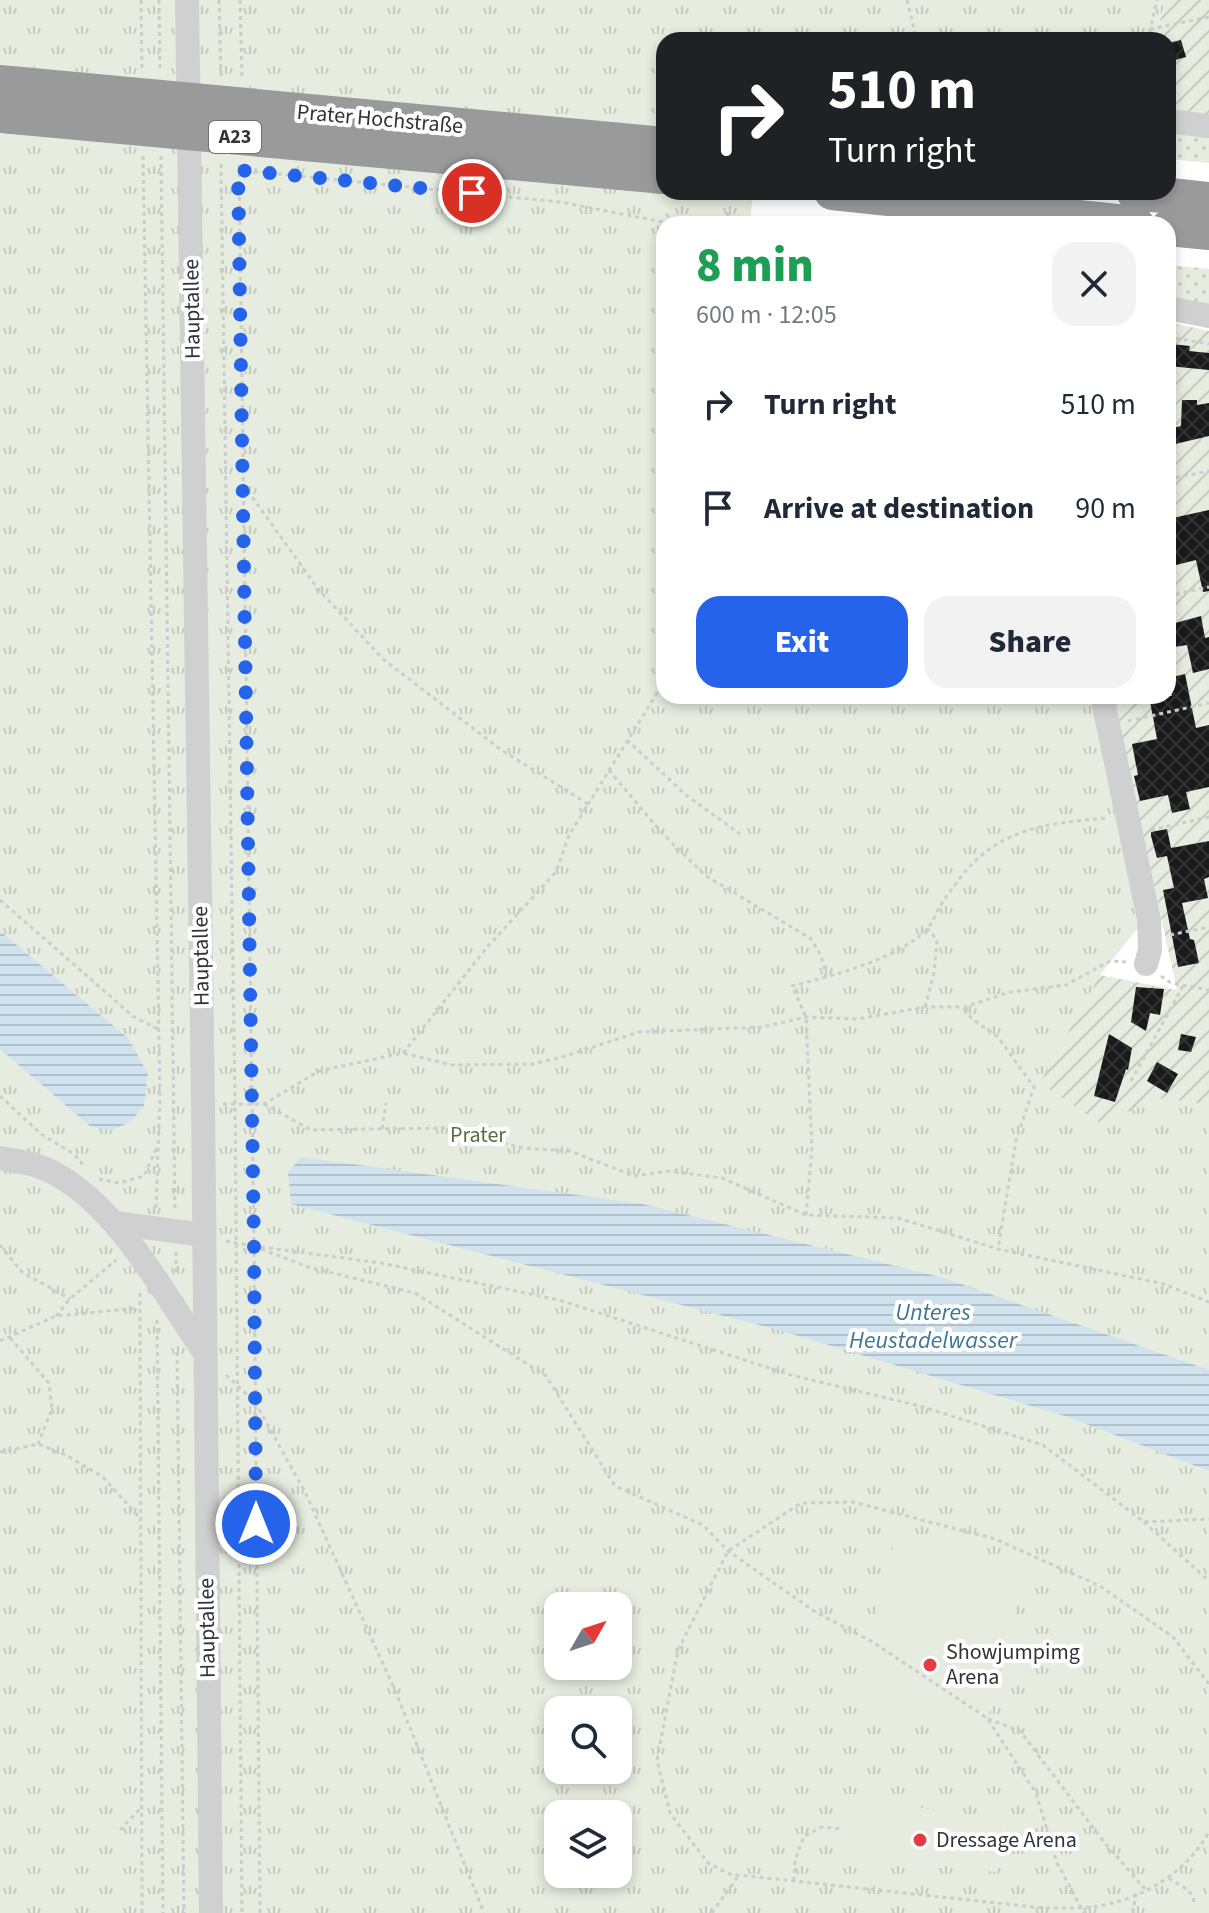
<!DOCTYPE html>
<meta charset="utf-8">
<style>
:root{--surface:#fff;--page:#f2f2f3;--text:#1f2937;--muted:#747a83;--accent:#2563eb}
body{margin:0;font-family:"Source Sans 3",sans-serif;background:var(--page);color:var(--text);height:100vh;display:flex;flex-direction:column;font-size:30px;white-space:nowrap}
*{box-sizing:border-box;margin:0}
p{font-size:26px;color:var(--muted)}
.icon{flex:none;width:44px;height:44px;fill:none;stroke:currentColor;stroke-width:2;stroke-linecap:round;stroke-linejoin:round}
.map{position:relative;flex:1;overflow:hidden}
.drawer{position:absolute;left:656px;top:216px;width:520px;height:488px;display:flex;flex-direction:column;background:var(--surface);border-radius:24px;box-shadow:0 4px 12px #0003}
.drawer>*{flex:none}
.guide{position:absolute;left:656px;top:32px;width:520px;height:168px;border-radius:24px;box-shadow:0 4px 12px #0003;background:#202124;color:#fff;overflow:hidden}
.needle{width:52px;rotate:51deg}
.controls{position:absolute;left:544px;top:1592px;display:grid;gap:16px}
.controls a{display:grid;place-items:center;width:88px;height:88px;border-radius:16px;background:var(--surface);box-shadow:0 4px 12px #0003;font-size:40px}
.pin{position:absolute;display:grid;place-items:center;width:68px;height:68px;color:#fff;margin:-34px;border:4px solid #fff;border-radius:50%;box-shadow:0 2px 8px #0007}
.me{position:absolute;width:88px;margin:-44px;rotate:0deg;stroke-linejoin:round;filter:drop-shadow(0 0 6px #0008)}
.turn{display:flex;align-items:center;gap:28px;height:168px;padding:0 40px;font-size:36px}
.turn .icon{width:104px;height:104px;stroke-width:2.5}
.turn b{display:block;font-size:56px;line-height:68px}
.round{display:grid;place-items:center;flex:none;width:84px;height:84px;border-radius:24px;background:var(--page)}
.overview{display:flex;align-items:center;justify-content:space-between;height:136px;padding:0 40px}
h1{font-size:48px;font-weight:800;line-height:60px;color:#1e9e55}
.cta{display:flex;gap:16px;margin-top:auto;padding:16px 40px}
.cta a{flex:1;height:92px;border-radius:24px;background:var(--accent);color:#fff;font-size:32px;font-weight:800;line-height:92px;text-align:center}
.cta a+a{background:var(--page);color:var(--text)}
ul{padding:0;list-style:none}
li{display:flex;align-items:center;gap:24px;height:104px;padding:0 40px}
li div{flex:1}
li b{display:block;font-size:30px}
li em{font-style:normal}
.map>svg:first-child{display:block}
.grass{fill:url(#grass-dots)}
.park{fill:url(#park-tufts);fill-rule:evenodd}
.garden{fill:url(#garden-furrows)}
.pitch{fill:#e6ecdf}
.water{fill:url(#water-rules)}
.building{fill:url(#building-cross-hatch)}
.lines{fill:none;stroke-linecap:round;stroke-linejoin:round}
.path{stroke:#cdcdcd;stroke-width:3;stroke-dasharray:4 4;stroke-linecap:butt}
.minor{stroke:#d0d0d0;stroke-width:24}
.highway{stroke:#9a9a9a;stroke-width:36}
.route{stroke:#2563eb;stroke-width:14;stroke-dasharray:0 25.2}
.poi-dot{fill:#e63946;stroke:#fff;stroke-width:3}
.labels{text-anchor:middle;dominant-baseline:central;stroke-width:8;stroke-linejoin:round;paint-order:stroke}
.shield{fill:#fff;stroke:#707070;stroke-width:2}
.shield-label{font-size:20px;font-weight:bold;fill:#333}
.street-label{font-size:22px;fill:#333;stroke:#fff}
.park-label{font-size:22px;fill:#56703f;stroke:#fff}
.poi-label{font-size:22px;fill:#333;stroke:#fff;text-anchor:start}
.water-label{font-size:24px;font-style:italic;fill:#3f7597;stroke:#fff}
</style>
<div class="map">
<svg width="1209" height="1913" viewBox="0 0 1209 1913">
<defs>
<pattern id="grass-dots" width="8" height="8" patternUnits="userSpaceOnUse" patternTransform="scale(2)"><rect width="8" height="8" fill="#e6ecdf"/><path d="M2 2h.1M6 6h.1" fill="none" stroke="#c6cbc0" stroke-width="1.8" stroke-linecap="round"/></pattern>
<pattern id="park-tufts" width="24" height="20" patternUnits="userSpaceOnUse" patternTransform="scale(2)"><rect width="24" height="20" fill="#e6ecdf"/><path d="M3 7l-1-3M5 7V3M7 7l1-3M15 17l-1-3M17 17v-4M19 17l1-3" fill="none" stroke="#c6cbc0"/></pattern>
<pattern id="garden-furrows" width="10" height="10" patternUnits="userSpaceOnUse" patternTransform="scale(2)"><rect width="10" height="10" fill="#e6ecdf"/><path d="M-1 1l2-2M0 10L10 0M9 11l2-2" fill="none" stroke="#c6cbc0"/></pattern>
<pattern id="water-rules" width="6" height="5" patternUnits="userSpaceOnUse" patternTransform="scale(2)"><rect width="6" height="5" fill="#cfe2ee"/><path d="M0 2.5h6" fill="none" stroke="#b2c2cd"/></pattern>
<pattern id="building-cross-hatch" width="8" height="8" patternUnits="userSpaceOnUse" patternTransform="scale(2)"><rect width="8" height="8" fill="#1a1a1a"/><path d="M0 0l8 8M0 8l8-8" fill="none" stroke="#333"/></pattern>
</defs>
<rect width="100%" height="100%" fill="#fff"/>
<path class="grass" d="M1168 127 1209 133V163L1168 159Z
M1168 265 1209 269V309L1168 303Z"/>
<path class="park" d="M0 0H1165L1156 40H664V192H753L750 224H664V696H1095L1141 924 1100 975V1123L1162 1097 1209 1105V1913H0ZM558 1606H618V1666H558ZM558 1710H618V1770H558ZM558 1814H618V1874H558Z"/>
<path class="garden" d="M1165 0H1209V122L1168 117V40H1156Z
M1168 322 1209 331V1105L1162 1098 1100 1123 1040 1083 1100 975 1177 990 1113 696H1168Z"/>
<path class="pitch" d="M897 1530 1027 1565 978 1755 924 1714 899 1723 847 1689 871 1641Z
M847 1798 1002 1819 995 1872 840 1851Z
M1147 1897 1200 1905 1198 1913H1145Z"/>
<path class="water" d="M0 931 128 1038 148 1074 144 1106 130 1122 110 1131 90 1126 0 1049Z
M301 1157 643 1204 944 1278 1209 1370V1471L1068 1417 782 1331 291 1204 288 1172Z"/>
<path class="building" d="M1181 40 1186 57 1168 62V43Z
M1171 344 1190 346 1189 351 1209 353V370L1169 366Z
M1182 400H1197V405L1209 403V436L1171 445 1168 429 1181 426Z
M1209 510V591L1203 592 1196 560 1176 565 1168 519Z
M1201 616 1205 638 1209 637V669L1193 673 1187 645 1168 648V625Z
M1185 674 1196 728 1209 725V787L1186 792 1190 809 1172 813 1168 795 1140 801 1134 776 1138 775 1132 744 1157 739 1149 696H1172L1168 678Z
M1167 829 1171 848 1209 841V877L1204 879 1208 898 1182 903 1190 939 1194 940 1199 963 1178 967 1163 890 1174 888 1167 856 1157 858 1151 836V832Z
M1136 987 1164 989 1160 1015 1150 1013 1146 1031 1131 1022Z
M1109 1034 1132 1048 1128 1070 1126 1069 1115 1102 1094 1096Z
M1181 1034 1196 1037 1191 1052 1178 1050Z
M1157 1062 1178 1074 1167 1093 1147 1081Z"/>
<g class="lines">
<path class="path" d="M141 0 142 68
M159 0 160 72
M219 0 221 76
M240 0 242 78
M907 0 917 40
M1150 29 1209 17
M1148 40 1157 0
M143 156 160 1096 156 1208
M161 156 175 1212
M221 164 235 1104 242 1913
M239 165 254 1246 260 1913
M238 170 560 202 674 224
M727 212 730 224
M666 214 674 224
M728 217 784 222
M1168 337 1209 344
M1168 479 1209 471
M243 484 318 589 383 659 500 749 588 804
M1168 596 1209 587
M1128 721 1209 703
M627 740 686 795 740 834
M609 770 660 831 706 876 810 938 821 955 826 977
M1151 830 1209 817
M0 900 134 1017 158 1029
M1170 935 1209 927
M1161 976 1171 983 1209 990
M925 1007 934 973 937 940 928 929
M966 1008 971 1018 998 1037 1034 1087 1016 1140 998 1249
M403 1053 489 945 556 872 569 835 664 682
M1131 1081 1183 986
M0 1096 41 1134 74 1154 85 1167
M223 1104H264L319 1071 403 1053 452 1065 533 1064 566 1056 639 1032 763 1027 806 1017 857 1019 925 1007H965L1010 992 1066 985 1110 961 1126 962
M264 1104 311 1130 442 1128 524 1148 570 1151 634 1176 669 1171 722 1178 806 1215 898 1218 998 1249 1164 1284 1209 1302
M382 1129 386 1103
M99 1179 119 1183 144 1176 156 1149
M806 1215 812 1149 806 1017 792 986C831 976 899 959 927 929 932 924 935 915 939 908 945 897 953 888 960 878 999 827 1049 823 1108 818
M226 1241 254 1246
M0 1245 22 1272 70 1299
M254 1246 308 1267 415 1293 546 1376 615 1486 703 1525 728 1551 817 1613 871 1641 987 1718 1036 1793 1057 1863 1084 1913
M261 1247 381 1263 559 1300 791 1375 920 1406 1043 1445 1144 1522 1209 1519
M176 1252V1272
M140 1293 142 1913
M56 1316 70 1299 116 1260
M157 1320 163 1913
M10 1338 49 1383 52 1409 38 1444
M0 1341 56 1316 138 1308
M177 1352 184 1913
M226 1375 255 1402 305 1492 395 1690 484 1913
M0 1452 38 1444 66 1455 103 1477 138 1516
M1144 1522 1209 1581
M1209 1684 1173 1637 1100 1586 995 1539 853 1502 801 1503 728 1551 678 1650 657 1760 670 1813 708 1863 729 1874 1043 1908C1066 1908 1089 1909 1112 1903 1151 1894 1191 1867 1209 1831
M988 1719 1020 1731 1104 1842 1145 1889
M120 1830 140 1809
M1169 1878C1179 1886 1194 1889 1194 1904
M794 1881 795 1861 804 1836 822 1827 843 1829
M712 1913 739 1875
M1133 1913 1136 1893"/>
<path class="minor" d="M187 0 203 1103 211 1913
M1168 121 1209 126
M1168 308 1209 316
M1102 696 1149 919 1150 950 1146 964
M0 1158C18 1161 38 1164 54 1173 118 1207 163 1292 204 1352
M115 1223 204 1235"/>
<path class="highway" d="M0 83 664 145
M0 115 664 176
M832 192 1136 224
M1134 192 1209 200
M1168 228 1209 232"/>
</g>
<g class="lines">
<path class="route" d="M256 1524 254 1246 238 170 472 193"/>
</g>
<g class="poi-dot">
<circle cx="930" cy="1665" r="8"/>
<circle cx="920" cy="1840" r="8"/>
</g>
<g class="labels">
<rect class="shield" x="209" y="121" width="52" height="32" rx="6"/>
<g class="shield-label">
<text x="235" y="137">A23</text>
</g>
<g class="street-label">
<text transform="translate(380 119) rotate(5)">Prater Hochstraße</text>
<text transform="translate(192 309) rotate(-91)">Hauptallee</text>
<text transform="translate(201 956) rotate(-91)">Hauptallee</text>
<text transform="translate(207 1628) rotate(-91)">Hauptallee</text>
</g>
<g class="park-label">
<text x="478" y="1135">Prater</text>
</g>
<g class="poi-label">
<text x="946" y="1652">Showjumpimg<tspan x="946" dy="25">Arena</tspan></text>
<text x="936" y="1840">Dressage Arena</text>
</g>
<g class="water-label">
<text x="933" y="1312">Unteres<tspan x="933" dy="28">Heustadelwasser</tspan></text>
</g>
</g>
</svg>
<div class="controls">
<a><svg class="needle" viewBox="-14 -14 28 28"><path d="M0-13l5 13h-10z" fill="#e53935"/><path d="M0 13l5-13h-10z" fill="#747a83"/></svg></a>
<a><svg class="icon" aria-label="search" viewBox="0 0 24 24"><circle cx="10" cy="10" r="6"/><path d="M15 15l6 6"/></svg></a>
<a><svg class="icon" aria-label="layers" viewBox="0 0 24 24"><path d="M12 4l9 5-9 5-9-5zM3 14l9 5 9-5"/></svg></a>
</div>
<div class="pin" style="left:472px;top:193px;background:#d93025"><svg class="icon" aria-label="arrive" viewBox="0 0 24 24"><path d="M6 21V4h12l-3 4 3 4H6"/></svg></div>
<svg class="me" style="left:256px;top:1524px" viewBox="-20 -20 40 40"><circle r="17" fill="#2563eb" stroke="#fff" stroke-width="3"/><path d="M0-11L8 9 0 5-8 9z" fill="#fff"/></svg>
<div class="guide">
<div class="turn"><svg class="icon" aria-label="right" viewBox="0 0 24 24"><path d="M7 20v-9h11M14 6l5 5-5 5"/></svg><div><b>510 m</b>Turn right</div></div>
</div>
<section class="drawer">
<div class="overview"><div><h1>8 min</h1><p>600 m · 12:05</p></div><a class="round"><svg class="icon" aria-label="close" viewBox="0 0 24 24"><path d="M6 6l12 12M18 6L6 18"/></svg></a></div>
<ul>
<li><svg class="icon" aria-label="right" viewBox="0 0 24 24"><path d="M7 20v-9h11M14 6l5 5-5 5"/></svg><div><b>Turn right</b></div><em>510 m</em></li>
<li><svg class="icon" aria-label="arrive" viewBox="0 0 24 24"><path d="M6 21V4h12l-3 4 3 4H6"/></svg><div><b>Arrive at destination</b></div><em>90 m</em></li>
</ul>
<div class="cta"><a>Exit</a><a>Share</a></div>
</section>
</div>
